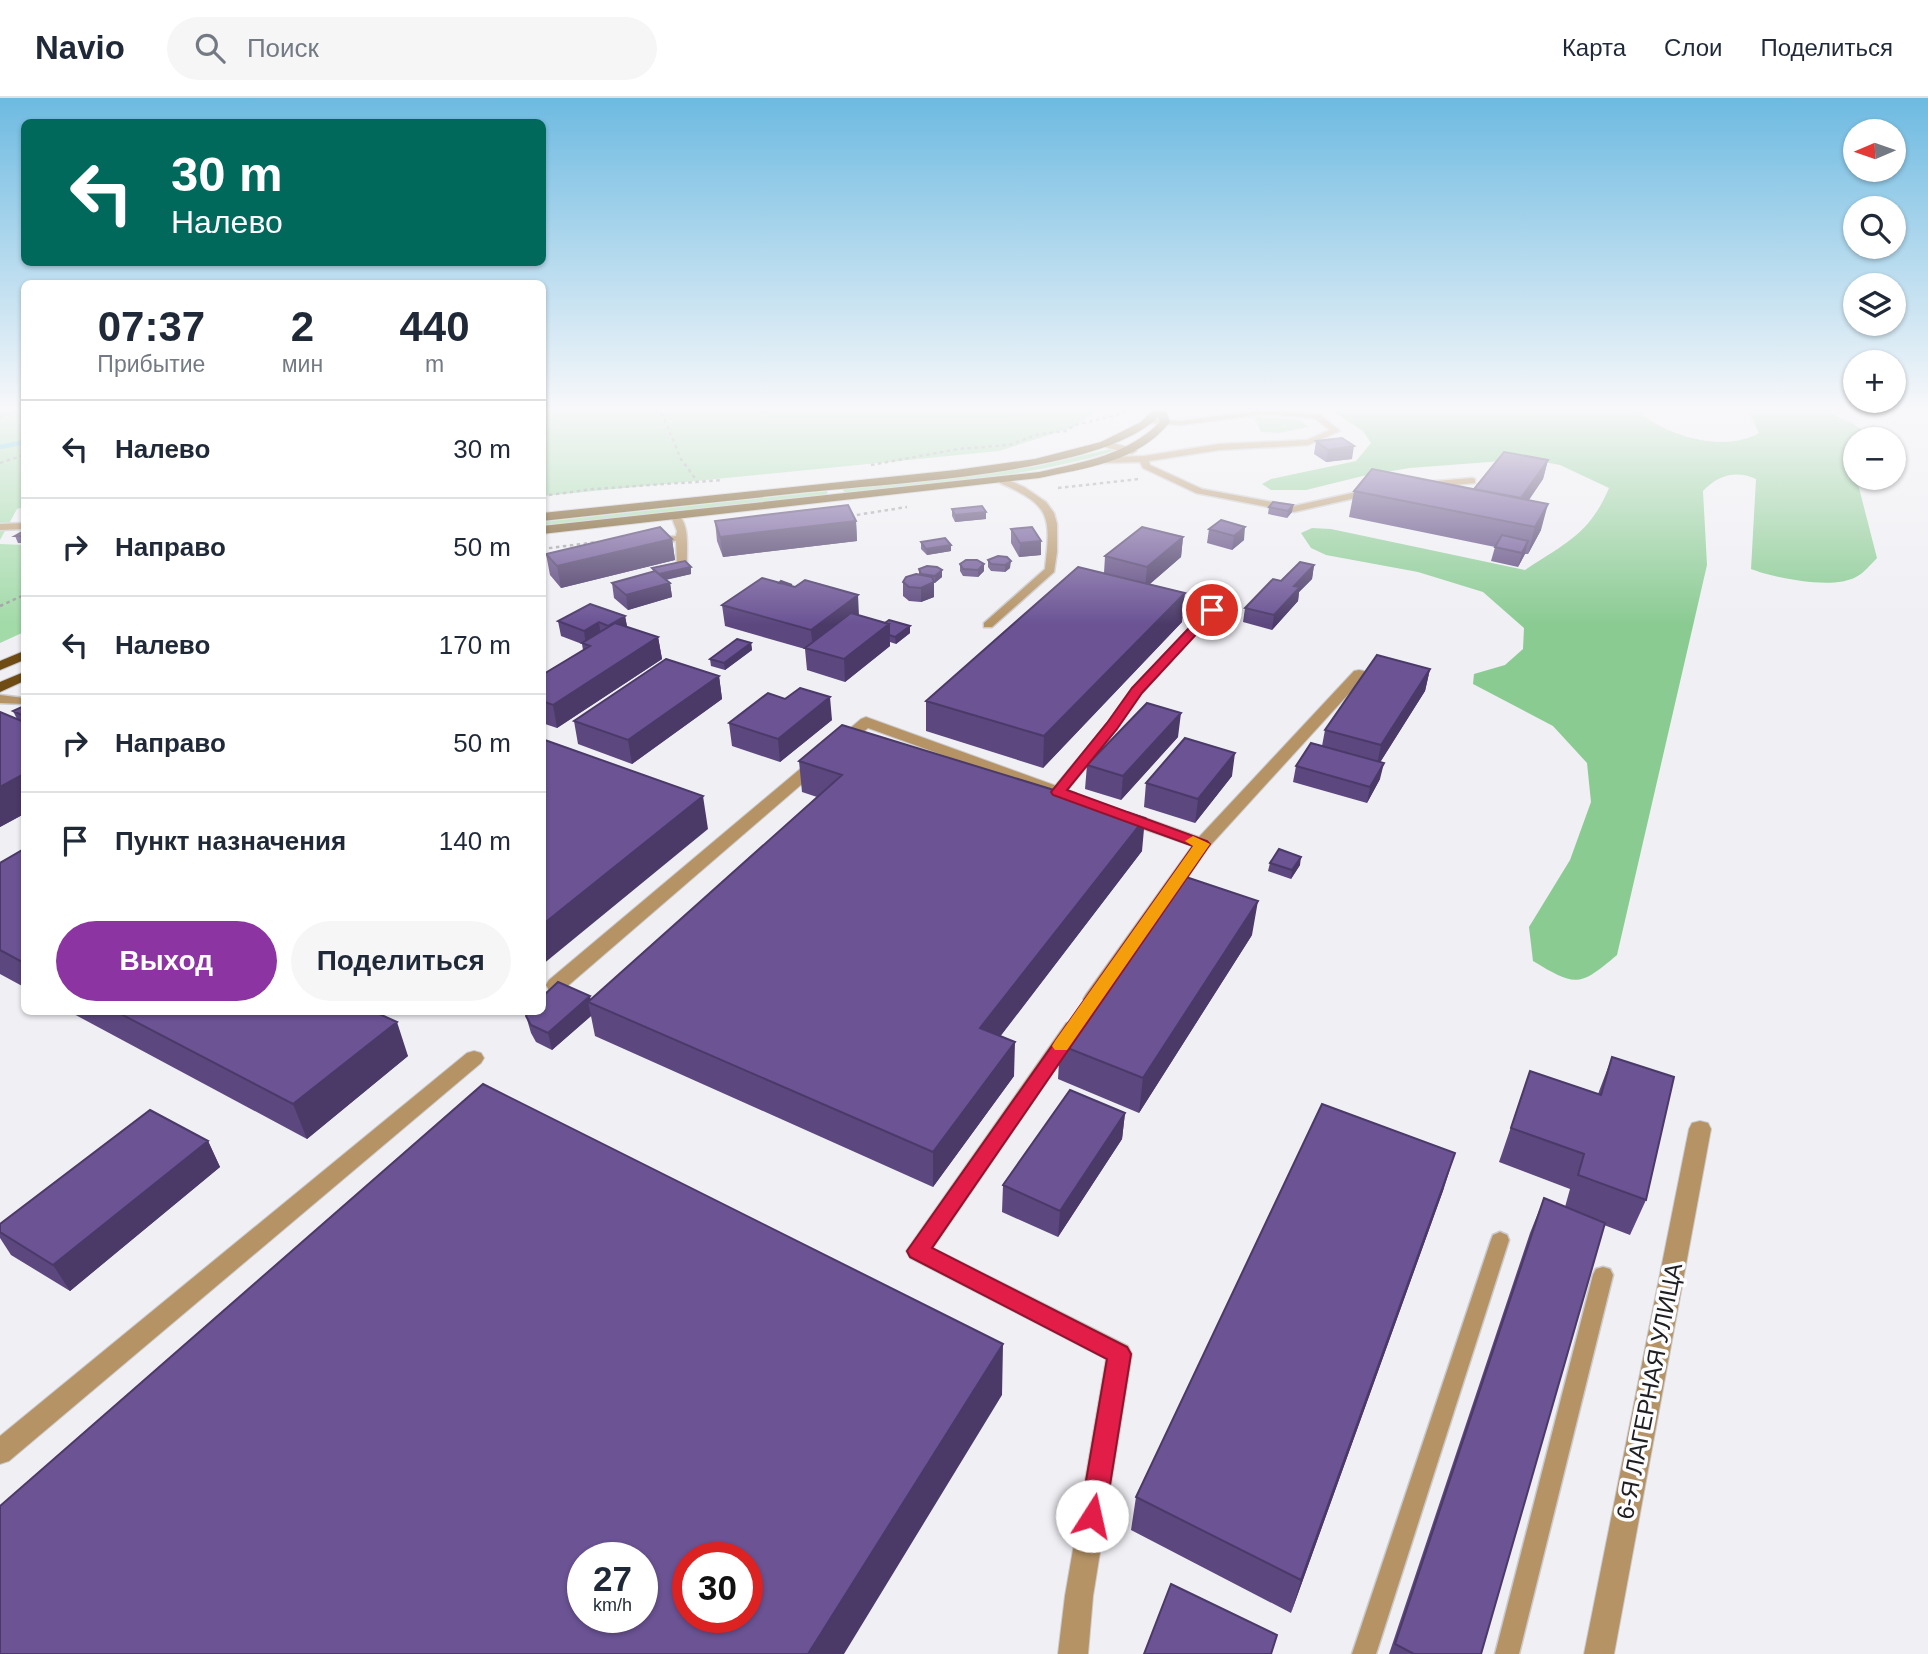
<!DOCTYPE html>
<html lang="ru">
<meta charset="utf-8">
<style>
:root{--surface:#fff;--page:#f6f6f7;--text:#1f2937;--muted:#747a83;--line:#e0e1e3;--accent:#8c35a2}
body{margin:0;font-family:Arial,sans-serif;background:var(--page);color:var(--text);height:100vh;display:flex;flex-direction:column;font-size:26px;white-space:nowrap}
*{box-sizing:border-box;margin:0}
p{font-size:23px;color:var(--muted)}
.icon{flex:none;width:38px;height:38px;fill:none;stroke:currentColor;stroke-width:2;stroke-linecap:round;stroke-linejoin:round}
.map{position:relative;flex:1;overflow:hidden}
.sheet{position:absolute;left:21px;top:182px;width:525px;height:735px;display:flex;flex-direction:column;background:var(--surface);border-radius:10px;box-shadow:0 2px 5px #0004}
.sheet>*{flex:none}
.banner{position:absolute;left:21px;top:21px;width:525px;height:147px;border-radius:10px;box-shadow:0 2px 5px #0004;background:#00695c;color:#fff;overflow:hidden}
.needle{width:46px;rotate:268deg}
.controls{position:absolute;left:1843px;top:21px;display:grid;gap:14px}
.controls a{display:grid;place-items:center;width:63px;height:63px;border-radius:50%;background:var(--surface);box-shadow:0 2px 5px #0004;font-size:35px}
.speed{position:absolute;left:567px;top:1444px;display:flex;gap:14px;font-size:35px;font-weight:700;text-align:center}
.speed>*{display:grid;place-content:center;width:91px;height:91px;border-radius:50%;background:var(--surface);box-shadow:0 2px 5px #0004;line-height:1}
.speed small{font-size:18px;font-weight:400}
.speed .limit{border:10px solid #d22;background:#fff;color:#111}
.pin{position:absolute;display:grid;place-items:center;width:60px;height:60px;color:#fff;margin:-30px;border:4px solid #fff;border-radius:50%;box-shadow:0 2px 7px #0007}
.me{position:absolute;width:77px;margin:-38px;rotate:10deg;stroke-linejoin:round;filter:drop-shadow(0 0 5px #0008)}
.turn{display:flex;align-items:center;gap:24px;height:147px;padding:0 35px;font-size:32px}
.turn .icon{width:91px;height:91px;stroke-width:2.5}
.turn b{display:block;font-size:49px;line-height:60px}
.eta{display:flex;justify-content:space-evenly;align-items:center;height:119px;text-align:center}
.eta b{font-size:42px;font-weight:600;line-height:49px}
.primary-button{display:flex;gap:14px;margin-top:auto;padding:14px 35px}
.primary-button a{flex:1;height:80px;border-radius:42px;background:var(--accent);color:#fff;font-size:28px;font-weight:600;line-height:80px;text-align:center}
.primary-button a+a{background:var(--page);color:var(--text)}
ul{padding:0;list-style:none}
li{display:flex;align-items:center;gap:21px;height:98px;padding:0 35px;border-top:2px solid var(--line)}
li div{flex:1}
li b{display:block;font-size:26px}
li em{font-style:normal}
header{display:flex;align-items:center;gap:42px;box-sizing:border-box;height:98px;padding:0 35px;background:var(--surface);border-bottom:2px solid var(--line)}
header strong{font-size:33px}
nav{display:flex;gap:38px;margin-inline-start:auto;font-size:24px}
.search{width:490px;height:63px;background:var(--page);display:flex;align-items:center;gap:18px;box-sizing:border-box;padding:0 24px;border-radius:38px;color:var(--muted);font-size:26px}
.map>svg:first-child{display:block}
.green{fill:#a2daa8}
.forest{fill:#8acb92}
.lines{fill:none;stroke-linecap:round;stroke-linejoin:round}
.stream{stroke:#54c4d7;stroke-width:4.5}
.service-casing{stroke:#cacace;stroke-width:3}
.minor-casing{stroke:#cacace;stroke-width:2}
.primary-casing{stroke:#cacace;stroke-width:2}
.path{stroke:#9f9fa3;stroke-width:2.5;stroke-dasharray:3.5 3.5;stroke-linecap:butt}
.service{fill:#b59365;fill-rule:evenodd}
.minor{fill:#b59365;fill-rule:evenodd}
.primary{fill:#6e4c14;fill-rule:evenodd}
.wall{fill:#5c477f}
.shaded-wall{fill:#4b3a68}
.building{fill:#6b5394;stroke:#4b3a68;stroke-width:2;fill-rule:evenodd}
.route{fill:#e11d48;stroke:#92132f;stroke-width:2}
.slow{fill:#f59e0b}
.labels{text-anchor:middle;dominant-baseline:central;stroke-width:7;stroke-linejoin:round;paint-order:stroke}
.near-street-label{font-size:24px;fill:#1f1f21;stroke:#fdfdff}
</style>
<header>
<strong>Navio</strong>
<div class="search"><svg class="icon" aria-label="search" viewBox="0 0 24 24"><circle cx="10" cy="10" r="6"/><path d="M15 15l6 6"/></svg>Поиск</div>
<nav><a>Карта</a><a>Слои</a><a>Поделиться</a></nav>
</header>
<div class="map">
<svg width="1928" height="1556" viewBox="0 0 1928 1556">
<rect width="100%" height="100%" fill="#efeff4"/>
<path class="green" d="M0 310H24V409L17 411 0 442Z
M543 310H1099L1074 329 999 353 543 398Z
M1254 319 1298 321 1309 329 1279 335 1261 334Z
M1114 350V353C1027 380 935 385 845 395L842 391 979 377 1038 368Z
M827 393 828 397 543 428 542 424Z
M0 446 24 447V534L0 545Z"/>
<path class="forest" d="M1328 310H1634C1663 337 1723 356 1759 335L1747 310H1830L1832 316 1852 325 1866 335 1867 341H1855V380H1860L1858 386 1877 460C1871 466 1864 475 1856 479 1833 492 1774 480 1751 471L1756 381C1736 372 1718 377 1703 393L1707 467 1617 857C1579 889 1576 889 1533 863L1529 829 1570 762 1591 704 1587 665 1553 628 1473 586 1474 576 1505 567 1523 551 1524 530 1483 494 1418 474 1326 457 1311 450 1301 435 1312 430 1331 431 1525 472C1564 446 1590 436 1609 390L1560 367 1529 361 1410 370 1367 377 1306 392H1271L1262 386 1271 381 1356 363 1371 345 1363 333Z"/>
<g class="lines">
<path class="stream" d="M0 349 24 344"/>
<defs>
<path id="service" d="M1262 312 1319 316 1340 333 1308 347 1219 352 1149 363 1150 367 1202 391 1294 408 1370 391 1375 394 1373 396 1294 414 1196 395 1143 370 1140 364 1104 365 1100 362 1104 359 1144 358 1219 346 1307 342 1330 332 1314 320 1262 316 1181 327 1148 325 1144 323 1148 321 1181 323Z
M1472 380 1475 381V385L1424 390 1419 387 1424 384Z
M1000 381H1006L1024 389 1046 404 1054 415 1057 426V454L1054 474 992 529H984V525L1045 471C1051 418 1051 407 1000 385Z
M676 415C691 425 686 451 687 467L682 470 677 467 676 443 655 446 650 443 655 440 676 438 677 433 671 418Z
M24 425V431L0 432V426Z
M1212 509 1216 510V514L1141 594 1116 631 1063 697H1053L1052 694 1053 691 1108 625 1133 590 1208 510Z
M0 597 24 600V606L0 605Z
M1500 1134 1507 1137 1509 1142 1376 1556H1352L1491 1142 1493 1137Z
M1603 1169 1610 1171 1613 1177 1519 1556H1495L1593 1177 1596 1171Z"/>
<path id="minor" d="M1105 343 1136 351 1137 353 1132 356 1101 348V344Z
M1359 572 1364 573V579L1208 750 1100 906H1086L1083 901 1086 896 1192 748 1117 722 1115 718 1117 714H1129L1199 739 1354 573Z
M866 619 1076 695 1078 698 1076 701H1064L868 630 845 649H835L832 646 835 643 861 621Z
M818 659 826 664 824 667 563 892H549L546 887 549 882 812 661Z
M1073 923 1080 925 1083 930 1080 935 933 1150 1128 1248 1132 1256 1093 1498 1088 1556H1058L1065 1498 1106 1261 910 1160 906 1153 1066 925Z
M474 953 481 955 484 960 481 965 9 1363 0 1366V1338L467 955Z
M1700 1023 1708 1025 1711 1031 1614 1556H1584L1689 1031 1692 1025Z"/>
<path id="primary" d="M1155 310H1165L1170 324C1138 364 1086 370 1039 380L542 436V428L1039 374C1084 364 1127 357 1160 324L1158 319C1102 376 890 385 808 394 719 404 631 413 542 423V415L956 372 1035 361 1101 344 1141 324Z
M24 553V562L0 572V563Z
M24 574V583L0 594V584Z"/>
</defs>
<use href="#service" class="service-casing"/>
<use href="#minor" class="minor-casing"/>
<use href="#primary" class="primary-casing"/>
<path class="path" d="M656 310 664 320 681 361 697 383
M0 319 24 312
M0 365 24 357
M871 367 958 351 1009 347 1039 336 1066 333 1075 327 1122 316 1125 310
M1058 390 1139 381
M542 398 593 391 723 382
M850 418 907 409
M542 451 597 444
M0 508 24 497"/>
<use href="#service" class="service"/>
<use href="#minor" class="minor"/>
<use href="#primary" class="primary"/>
</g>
<path class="wall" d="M1316 343 1352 361 1326 364 1314 356Z
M1548 362 1543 381 1529 402 1541 432 1528 456H1525L1518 469 1491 463 1495 449 1349 419 1354 393 1474 391Z
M1293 407 1292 414 1287 420 1268 416 1269 409Z
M952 411 986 421 955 424 952 418Z
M1221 422 1244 442 1232 452 1207 445 1209 431Z
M715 423H856L857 443 723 459 717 443Z
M1011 431 1041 443V457L1019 459 1011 445Z
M24 433V445H18L15 438Z
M1183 439 1181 459 1150 486 1182 524 1043 670 926 633V603L1104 475 1105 458Z
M672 441 675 462 561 490 550 477 546 456Z
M921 444 951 447V453L927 457 921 451Z
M998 458 1010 470 1005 474 991 473 988 469V462Z
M960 466H984V473L978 479 963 478 960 473Z
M1314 467 1312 481 1299 494 1298 503 1272 532 1243 524 1245 510 1281 483Z
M652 470 691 476 666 482 670 485 672 499 628 512 614 500 612 485 653 474Z
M919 471 942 479 934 485V499L921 504 909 503 903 498V484L919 477Z
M792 488 859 517 885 525 910 528V535L896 546 890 544V548L845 584 807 572 805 551 725 528 722 507Z
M625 518 627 529 658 539 662 561 557 630 542 625V577L583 552 582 546 561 538 558 523Z
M751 545 752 552 725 572 711 568 710 561Z
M1430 571 1425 593 1380 664V681L1367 705 1293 684 1296 668 1322 648 1325 632Z
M719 578 722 601 632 666 578 646 574 623Z
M24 608V716L0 729 17 621 13 613Z
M832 622 780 664 732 648 729 625Z
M1178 639 1121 702 1085 691 1087 667Z
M799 663 1142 753 1000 938 1014 978 933 1089 595 938 591 918 552 952 536 944 531 935 526 918 591 901 817 699 802 694Z
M1232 678 1195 725 1144 709 1146 685Z
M24 751V889L0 876V765Z
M1270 765 1300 767 1291 781 1268 773Z
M1252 837 1139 1015 1058 981 1060 947Z
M70 914H375L408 958 307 1041Z
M1612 959 1646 1102 1630 1137 1604 1127 1481 1556H1389L1530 1135 1544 1100 1565 1109 1570 1091 1499 1064 1530 973 1598 996Z
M1125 1015 1122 1041 1058 1139 1002 1114 1003 1087Z
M208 1043 220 1069 70 1193 11 1157 0 1140V1126Z
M1444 1090 1291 1515 1131 1432 1136 1399Z"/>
<path class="shaded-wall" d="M1354 348 1352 361 1326 364 1328 352Z
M1548 362 1543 381 1513 425 1518 405Z
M1548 406 1541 432 1528 456 1535 429Z
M1293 407 1292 414 1287 420 1288 413Z
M986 414V421L955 424V417Z
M856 423 857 443 723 459 720 439Z
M1245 429 1244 442 1232 452 1234 438Z
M1183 439 1181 459 1145 490 1147 469Z
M672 441 675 462 561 490 557 468Z
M1041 443V457L1019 459 1020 445Z
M1528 443 1525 456 1518 469 1522 455Z
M951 447V453L927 457 926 451Z
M1011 463 1010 470 1005 474V467Z
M984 466V473L978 479V472Z
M1314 467 1312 481 1299 494 1298 503 1272 532 1274 517 1294 488Z
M691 469V476L659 483 658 476Z
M942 472V479L935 485V478Z
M934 484V499L921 504V490Z
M670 485 672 499 628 512 626 497Z
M1185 495 1182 524 1043 670 1044 638Z
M858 497 859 518 813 552 811 532Z
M625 518 628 533 611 542 608 528Z
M599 524 601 539 586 548 584 533Z
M889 526 890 548 845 584 844 561Z
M910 528V535L896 546 895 539Z
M658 539 662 561 557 630 553 607Z
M751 545 752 552 725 572 724 565Z
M1430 571 1425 593 1376 671 1381 647Z
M719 578 722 601 632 666 628 642Z
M830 599 832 622 780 664 778 641Z
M1181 615 1178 639 1121 702 1123 678Z
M1235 655 1232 678 1195 725 1198 701Z
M1384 665 1380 681 1367 705 1370 689Z
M24 676V716L0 729V689Z
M703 698 708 731 542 867V827Z
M1145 720 1142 753 980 965V930Z
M1301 759 1300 767 1291 781 1292 772Z
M1258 803 1252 837 1139 1015 1143 980Z
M590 898 592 906 588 904 591 918 552 952 548 935Z
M397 924 408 958 307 1041 293 1006Z
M1015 944 1014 978 933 1089V1054Z
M1125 1015 1122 1041 1058 1139 1060 1113Z
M208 1043 220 1069 70 1193 53 1167Z
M1455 1055 1444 1090 1291 1515 1301 1482Z
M1003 1246 1002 1297 844 1556H808Z"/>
<path class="building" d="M1342 340 1354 348 1328 352 1316 343Z
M1504 354 1548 362 1521 400 1474 391Z
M1372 371 1548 406 1535 429 1354 393Z
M1273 404 1293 407 1288 413 1269 409Z
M848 407 856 423 720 439 715 423Z
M982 408 986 414 955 417 952 411Z
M1221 422 1245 429 1234 438 1209 431Z
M660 429 672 441 557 468 546 456Z
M1032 429 1041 443 1020 445 1011 431Z
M1142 429 1183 439 1147 469 1105 458Z
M24 433V438H15Z
M1502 437 1528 443 1522 455 1495 449Z
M945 440 951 447 926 451 921 444Z
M998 458 1007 459 1011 463 1005 467 991 466 988 462Z
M966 462H977L984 466 978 472 963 471 960 466Z
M685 463 691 469 659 476 652 470Z
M1300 464 1314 467 1294 488 1300 489 1274 517 1245 510 1273 481 1281 483Z
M927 468 937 469 942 472 935 478 921 476 919 471Z
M1078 469 1185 495 1044 638 926 603Z
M655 473 670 485 626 497 612 485Z
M916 476 932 479 934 484 921 490 909 489 903 484 906 479Z
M762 480 795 489 805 482 858 497 811 532 722 507Z
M781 483 792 487 779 485Z
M590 506 625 518 608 528 599 524 584 533 558 523Z
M851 515 889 526 844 561 805 550Z
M889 522 910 528 895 539 889 537V526L885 525Z
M615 525 658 539 553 607 542 603V577L590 548 582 545Z
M737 541 751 545 724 565 710 561Z
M1377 557 1430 571 1381 647 1325 632Z
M666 561 719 578 628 642 574 623Z
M800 590 830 599 778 641 729 625 768 595 785 601Z
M1147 605 1181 615 1123 678 1087 667Z
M24 608V618L13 613Z
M0 614 24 624V676L0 689Z
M842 627 1145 720 980 930 1015 944 933 1054 588 904 842 677 799 663Z
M1185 640 1235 655 1198 701 1146 685Z
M542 641 703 698 542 827Z
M1311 645 1384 665 1370 689 1296 668Z
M24 751V865L0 852V765Z
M1279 751 1301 759 1292 772 1270 765Z
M1183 778 1258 803 1143 980 1060 947Z
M558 884 590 898 548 935 531 927 526 918 528 914H542V899Z
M117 914H375L397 924 293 1006Z
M1612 959 1674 979 1646 1102 1578 1077 1584 1056 1511 1030 1530 973 1601 997Z
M483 986 1003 1246 808 1556H0V1408ZM583 1460H642V1519H583ZM688 1460H747V1519H688Z
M1070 992 1125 1015 1060 1113 1003 1087Z
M1322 1006 1455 1055 1301 1482 1136 1399Z
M150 1012 208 1043 53 1167 0 1134V1126Z
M1544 1100 1605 1125 1481 1556H1414L1395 1546Z
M1171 1486 1277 1537 1271 1556H1144Z"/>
<linearGradient id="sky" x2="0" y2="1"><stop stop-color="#6dbae1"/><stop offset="0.59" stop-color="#f8f8fa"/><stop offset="1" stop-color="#f8f8fa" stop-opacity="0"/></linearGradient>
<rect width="1928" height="527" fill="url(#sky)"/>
<path class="route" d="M1212 509 1218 512 1216 515 1142 595 1117 631 1067 692 1207 743 1210 746 932 1150 1127 1249 1131 1256 1105 1418 1101 1426 1092 1430 1083 1426 1080 1418 1107 1261 910 1159 907 1153 1193 748 1053 697 1051 694 1107 625 1132 590 1208 510Z"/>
<path class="slow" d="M1193 738 1210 746 1067 952H1055L1052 948 1055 943 1193 748 1185 743Z"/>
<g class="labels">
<g class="near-street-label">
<text transform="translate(1649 1293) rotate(-79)">6-Я ЛАГЕРНАЯ УЛИЦА</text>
</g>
</g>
</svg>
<div class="controls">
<a><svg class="needle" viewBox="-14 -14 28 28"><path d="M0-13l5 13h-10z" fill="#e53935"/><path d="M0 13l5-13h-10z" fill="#747a83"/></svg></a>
<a><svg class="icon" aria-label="search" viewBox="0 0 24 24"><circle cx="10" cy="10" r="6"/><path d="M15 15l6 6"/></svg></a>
<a><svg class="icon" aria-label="layers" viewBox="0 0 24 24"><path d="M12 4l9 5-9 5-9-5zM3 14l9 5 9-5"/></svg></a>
<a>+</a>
<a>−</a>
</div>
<div class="speed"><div>27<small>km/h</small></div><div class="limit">30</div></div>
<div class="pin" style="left:1212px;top:512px;background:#d93025"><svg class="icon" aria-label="arrive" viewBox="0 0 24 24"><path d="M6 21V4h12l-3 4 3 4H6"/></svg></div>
<svg class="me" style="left:1092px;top:1418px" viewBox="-20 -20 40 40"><circle r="19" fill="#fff"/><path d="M0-13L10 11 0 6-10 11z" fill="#e11d48"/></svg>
<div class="banner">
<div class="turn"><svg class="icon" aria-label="left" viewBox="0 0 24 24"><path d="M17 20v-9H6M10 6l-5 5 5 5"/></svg><div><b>30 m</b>Налево</div></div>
</div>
<section class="sheet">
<div class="eta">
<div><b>07:37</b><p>Прибытие</p></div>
<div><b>2</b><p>мин</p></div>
<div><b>440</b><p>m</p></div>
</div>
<ul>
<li><svg class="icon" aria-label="left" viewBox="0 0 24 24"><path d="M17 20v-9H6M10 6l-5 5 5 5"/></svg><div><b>Налево</b></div><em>30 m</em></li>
<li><svg class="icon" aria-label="right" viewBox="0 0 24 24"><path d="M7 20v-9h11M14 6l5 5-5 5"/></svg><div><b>Направо</b></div><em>50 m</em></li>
<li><svg class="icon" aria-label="left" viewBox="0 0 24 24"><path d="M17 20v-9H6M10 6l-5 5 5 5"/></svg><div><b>Налево</b></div><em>170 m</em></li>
<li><svg class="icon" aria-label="right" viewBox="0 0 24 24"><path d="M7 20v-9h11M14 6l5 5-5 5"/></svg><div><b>Направо</b></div><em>50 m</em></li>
<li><svg class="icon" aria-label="arrive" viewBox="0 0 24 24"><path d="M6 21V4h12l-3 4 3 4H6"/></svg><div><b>Пункт назначения</b></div><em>140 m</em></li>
</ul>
<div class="primary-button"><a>Выход</a><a>Поделиться</a></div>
</section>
</div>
